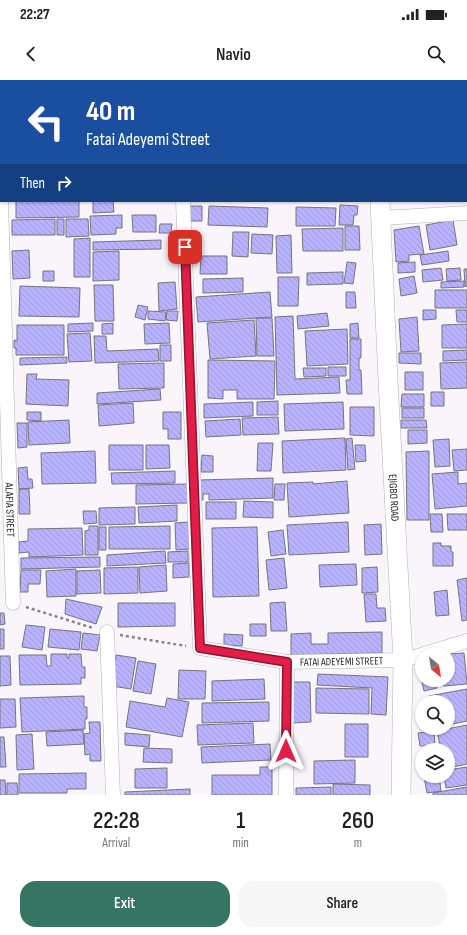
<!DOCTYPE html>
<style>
:root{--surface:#fff;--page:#f6f6f6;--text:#202124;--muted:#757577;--accent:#367563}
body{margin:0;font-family:"Sofia Sans Condensed",sans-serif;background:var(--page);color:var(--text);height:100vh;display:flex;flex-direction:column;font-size:15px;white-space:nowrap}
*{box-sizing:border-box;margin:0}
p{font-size:13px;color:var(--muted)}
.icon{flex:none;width:22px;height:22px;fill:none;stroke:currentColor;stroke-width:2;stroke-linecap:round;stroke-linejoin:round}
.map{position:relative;height:715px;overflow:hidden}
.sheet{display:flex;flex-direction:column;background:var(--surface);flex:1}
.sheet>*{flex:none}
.top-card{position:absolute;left:0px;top:0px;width:467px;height:122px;box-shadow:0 1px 3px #0004;background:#1a4fa0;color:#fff;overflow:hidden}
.needle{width:26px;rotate:150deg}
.fabs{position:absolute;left:415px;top:567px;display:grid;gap:8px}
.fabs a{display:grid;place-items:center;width:40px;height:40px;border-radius:50%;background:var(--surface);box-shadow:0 1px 3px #0004;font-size:20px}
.pin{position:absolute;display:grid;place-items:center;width:34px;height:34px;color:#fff;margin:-17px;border-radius:8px;box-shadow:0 2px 6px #0006}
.me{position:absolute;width:44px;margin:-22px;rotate:0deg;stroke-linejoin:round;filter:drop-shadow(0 0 3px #0008)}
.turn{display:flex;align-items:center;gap:14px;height:84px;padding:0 20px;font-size:18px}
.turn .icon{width:52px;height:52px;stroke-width:2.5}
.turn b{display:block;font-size:28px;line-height:34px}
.then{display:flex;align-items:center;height:38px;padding:0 20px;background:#0003;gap:8px;font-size:15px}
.eta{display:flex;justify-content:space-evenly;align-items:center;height:68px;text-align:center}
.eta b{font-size:24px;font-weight:600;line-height:28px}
.button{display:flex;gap:8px;margin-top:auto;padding:8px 20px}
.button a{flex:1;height:46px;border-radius:16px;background:var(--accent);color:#fff;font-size:16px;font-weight:600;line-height:46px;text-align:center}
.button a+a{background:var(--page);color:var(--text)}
.status{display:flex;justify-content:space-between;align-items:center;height:28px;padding:0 20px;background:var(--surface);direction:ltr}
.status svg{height:11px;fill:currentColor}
header{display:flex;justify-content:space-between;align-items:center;height:52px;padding:0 20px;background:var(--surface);font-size:18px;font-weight:600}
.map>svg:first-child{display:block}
.building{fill:url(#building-back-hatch);stroke:#75757c}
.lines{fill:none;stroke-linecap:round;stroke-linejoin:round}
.street-casing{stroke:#b5b1b7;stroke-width:15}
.secondary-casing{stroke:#b5b1b7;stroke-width:20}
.path{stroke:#888589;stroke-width:2.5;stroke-dasharray:3 3;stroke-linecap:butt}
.street{stroke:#fff;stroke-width:14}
.secondary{stroke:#fff;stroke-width:19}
.route-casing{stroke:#92132f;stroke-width:10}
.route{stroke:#e11d48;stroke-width:7}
.labels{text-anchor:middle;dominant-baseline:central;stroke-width:3;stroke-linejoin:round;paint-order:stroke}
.street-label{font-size:11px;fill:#201e20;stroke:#fff}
</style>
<div class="status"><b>22:27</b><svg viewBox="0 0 49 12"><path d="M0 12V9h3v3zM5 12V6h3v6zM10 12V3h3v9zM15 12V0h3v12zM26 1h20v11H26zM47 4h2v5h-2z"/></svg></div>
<header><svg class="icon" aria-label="back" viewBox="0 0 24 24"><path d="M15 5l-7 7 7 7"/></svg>Navio<svg class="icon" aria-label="search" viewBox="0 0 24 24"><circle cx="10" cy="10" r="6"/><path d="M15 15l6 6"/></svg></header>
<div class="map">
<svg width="467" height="715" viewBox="0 0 467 715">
<defs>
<pattern id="building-back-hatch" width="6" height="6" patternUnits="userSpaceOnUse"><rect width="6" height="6" fill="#b8b2ff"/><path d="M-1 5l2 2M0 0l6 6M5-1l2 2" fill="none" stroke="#9e99da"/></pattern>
</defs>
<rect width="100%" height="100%" fill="#f9f5fb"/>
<path class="building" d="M12 0H51V1H12Z
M278 0H330V1H278Z
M421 0H467V25H466V1Z
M466 37H467L466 68Z
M466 74H467L466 99Z
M16 121H79V137L16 138Z
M93 121H113L114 132 93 133Z
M340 125 358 126 357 135H354L353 145H339Z
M189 126H202V141H189Z
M209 126 268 128 267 147 208 145Z
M296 127 336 128 335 146H296Z
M122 135V148H116V154L91 155 90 136Z
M132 135H156V152H133Z
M55 139V155H12V140Z
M57 139H64V155H57Z
M66 139H88L89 156 66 157Z
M453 140 457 165 430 170 426 145Z
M160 144H172L171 153H159Z
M345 146H359L360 170H345Z
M419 146 424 174 409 175V181L396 182 394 150Z
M343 148V171H303L302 149Z
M233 152H249L248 177 232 176Z
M252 154 273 155 272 174 251 173Z
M291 155 292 193H277L276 156Z
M90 158V197H74V159Z
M161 160V169L93 170V162Z
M29 170 30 198 13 199 12 171Z
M119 171V200L93 201V172Z
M448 171 449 181 422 185 420 175Z
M201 176H227V194H200Z
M347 182 356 183 353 204 344 203Z
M415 182V192L398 193V183Z
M441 188 443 200 423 202 422 190Z
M460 188 461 200 447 201 446 189Z
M464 189H467V206L465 207Z
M43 191H54V201H43Z
M343 192V204L307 205V193Z
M414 196 417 213 401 216 399 199Z
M278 197H299L298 226H278Z
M243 198V212L203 213V199Z
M464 201V207L441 208V202Z
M175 202 177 229 159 231 158 203Z
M94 205H113L114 241H95Z
M20 206 80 208 79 237 19 236Z
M435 210H467V228H435Z
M270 212 272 237 198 242 196 217Z
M346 212H355L356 228H346Z
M138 225 148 227 145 240 135 237Z
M423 230H436V239L423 240Z
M456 230H467V242H457Z
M148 231 166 232 165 241 148 239Z
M167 231H178L177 241 166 240Z
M327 233 329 246 298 249 297 236Z
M293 236 295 299 339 297 340 313 277 315 275 237Z
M417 237 419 271 401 272 399 239Z
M256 238H272L274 276H257Z
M254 240 256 276 210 279 207 243Z
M93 243V251L68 252V244Z
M113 243V254H102V244Z
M169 243 170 263 145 264 144 244Z
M358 243 359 258H350V244Z
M467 244V268H442V245Z
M17 245H64V275H16V268H14V260L17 261Z
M347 249 348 284 307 286 305 251Z
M90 253 92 281 69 282 67 254Z
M94 256H106L107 271 158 269 159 281 95 283Z
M350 259H361V278H359V290H361L362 314H347L346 300H350Z
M160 265H171V281H160Z
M467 270V280L443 281V271Z
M399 273H421V284L399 283Z
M67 277V283L20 285V278Z
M208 280 275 281 274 319H237V310H223V319L208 318Z
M467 282V308L441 309 440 283Z
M164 283V308L119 309 118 284Z
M328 287H346V296H328Z
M303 288H326V296L304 297Z
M405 292H423V310H405Z
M27 294H37L36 299 69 300 68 326 26 324Z
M160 309 161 320 97 324V313Z
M431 312H444V326H431Z
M402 314H424V327H401Z
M278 321V335H257V322Z
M253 322V336L204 338V324Z
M343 322 344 349 285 351 284 324Z
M133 323 134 343 99 346 98 325Z
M350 327H374V356L350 355Z
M402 328H424V338H402Z
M27 332H41V341L27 340Z
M163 332H181V359H168V349H163Z
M278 337 279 354 243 355 242 338Z
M240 339 241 355 206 357 205 341Z
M69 340 70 363 29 365 28 342Z
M401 340H426L427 348H401Z
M17 343H27V367L18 368Z
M408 350H427V363L408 364Z
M345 358 346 390 283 393 282 361Z
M352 358 355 389 348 390 346 359Z
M449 359 450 386 435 387 433 360Z
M258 363H273L271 391H257Z
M109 365H143V390H109Z
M146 365H169L170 388 146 389Z
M355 365H365L366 381 356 382Z
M467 369V390L454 391 452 370Z
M95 371 96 403 42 404 41 373Z
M429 371V440H407L406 372Z
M202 375 213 376V392H201Z
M27 387 28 399H32L33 408 19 409 18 388Z
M175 391V403L112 404 111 393Z
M458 392V404L467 403V426L435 429 432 394Z
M273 398V418L209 420V414H203V420H200L199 400Z
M347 401 349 433 289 437 287 403 313 402V404Z
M188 404V423L136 424V405Z
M275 404H285L284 420H274Z
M19 409H29L30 434H19Z
M244 421 273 422V438L243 437Z
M206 422H236V439H206Z
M177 425V441L139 443 138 427Z
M135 427V444L99 445V428Z
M83 431H96L97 443 84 444Z
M430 434H442L443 452H431Z
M447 434H467V450H448Z
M190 442 191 469 176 470 175 443Z
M348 442 349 472 289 475 287 445Z
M381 444 382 474 365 475 364 445Z
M89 446H98V475H85V451L89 450Z
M170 446V469H109V447Z
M99 447H106V470H99Z
M257 447 259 516 213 517 212 448Z
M82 448 83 475 29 477V472L19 473V462L28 461V449Z
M283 450 286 474 271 476 268 452Z
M433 463H441V466H451V472H453V486H433Z
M165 471 166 483 107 486V475Z
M188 471V482H168V472Z
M100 477V487L21 489V478Z
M284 478 287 508 269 510 266 480Z
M189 483V497L173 498V484Z
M356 484 357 505 320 507 319 485Z
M166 485 167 511 140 513 139 487Z
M138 487V513L104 514V488Z
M377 487 378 512 362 513V488Z
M76 489V516L47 517 46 491Z
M21 490H41L40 504H28V512H20Z
M100 490 101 513 77 514V491Z
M467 498V540L462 541 457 500Z
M447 510 449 535 436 536 434 512Z
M364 514H376L377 528H385L386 541 366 542Z
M66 519 102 527 96 544 65 534Z
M285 522 287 551H271L270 523Z
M118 523H175V546L118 547Z
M0 533H4L5 544 0 545Z
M250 544H266V556H250Z
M26 545 45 547 42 570 22 567Z
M0 549H4V569H0Z
M50 549 81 552 79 570 48 567Z
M382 552V573L291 575V554L311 553V564H328V553Z
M83 553 100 555 97 571 81 569Z
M224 554 243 555 242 566 224 565Z
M464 573 467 604 444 606 443 600H448V574Z
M51 574H67V578H69V574H81L82 587H85V598H81V604L20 605 19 575H46L47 586H51Z
M116 575 136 578 131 609 112 606Z
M0 576H10L11 605 0 606Z
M138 581 156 584 151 614 133 611Z
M422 589V600H435L437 608 424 611 419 590Z
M179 590 206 591 205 619H178Z
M318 594 388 597 386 635 371 634 372 608 317 605Z
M264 599 265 619 212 621V601Z
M292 602H310L311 642 292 643Z
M316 608 369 609V634L316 633Z
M467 609V641L448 645V622H430L429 616Z
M84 616V627H87V639H85V649L22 652 20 618Z
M167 618 189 622 182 657 126 647 130 621 165 627Z
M0 619H15L16 647 0 648Z
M269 622V641L202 643V623Z
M89 642H100L101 681H90V674L85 675 84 654 90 653Z
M253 643 254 663 198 665 197 645Z
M345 644H368V677H345Z
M467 645V684L448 688V670H441L437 651Z
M83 650 84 664 47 666 46 652Z
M434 651 435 665 420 666 418 653Z
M125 653 150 655 149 667 125 665Z
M32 654 34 689 17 690 16 655Z
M0 657H4L6 687H0Z
M270 664 271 680 202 683 201 667Z
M144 668 172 669V683L143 682Z
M355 680V703L314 704V681Z
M260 687H272V715H212V695H260Z
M467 687V705L446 708 444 696H448V690Z
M167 688V708H135V689Z
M86 693V709H67V713H19V694Z
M424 696H439L441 711 427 713Z
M0 700H5L6 715H0Z
M7 703H17L18 715H7Z
M333 704 370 705V715H333Z
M331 707V715H296V708Z
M467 707V715H433V713Z
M190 709V715H125V712Z"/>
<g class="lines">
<defs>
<g id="street">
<path d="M177 0V1"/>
<path d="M0 99 1 118"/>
<path id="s1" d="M1 121 13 523"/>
<path id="s2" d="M183 121 200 568 287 582 403 580 422 575"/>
<path d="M381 138 467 133"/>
<path d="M107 552 113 715"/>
<path d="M424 574 467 561"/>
<path d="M286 715 287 582"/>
</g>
<g id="secondary">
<path d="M374 0V1"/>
<path id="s3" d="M380 121 388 301 403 580 401 715"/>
</g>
</defs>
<use href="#street" class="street-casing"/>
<use href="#secondary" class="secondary-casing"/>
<path class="path" d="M26 527 93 548
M120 555 186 566"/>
<use href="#street" class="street"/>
<use href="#secondary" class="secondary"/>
</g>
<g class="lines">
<defs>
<path id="route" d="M185 167 200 568 287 582 286 671"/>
</defs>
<use href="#route" class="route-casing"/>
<use href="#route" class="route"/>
</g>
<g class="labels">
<g class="street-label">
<text stroke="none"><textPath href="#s3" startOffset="297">EJIGBO ROAD</textPath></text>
<text stroke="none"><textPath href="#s1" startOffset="309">ALAFIA STREET</textPath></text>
<text stroke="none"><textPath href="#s2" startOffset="590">FATAI ADEYEMI STREET</textPath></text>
</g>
</g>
</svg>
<div class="fabs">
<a><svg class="needle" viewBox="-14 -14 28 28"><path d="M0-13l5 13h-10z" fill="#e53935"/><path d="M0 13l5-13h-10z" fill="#757577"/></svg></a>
<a><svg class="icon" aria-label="search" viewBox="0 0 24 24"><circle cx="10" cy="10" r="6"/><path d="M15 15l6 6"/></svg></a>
<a><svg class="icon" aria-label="layers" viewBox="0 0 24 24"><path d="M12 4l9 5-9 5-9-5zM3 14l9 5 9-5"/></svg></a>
</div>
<div class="pin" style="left:185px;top:167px;background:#d93025"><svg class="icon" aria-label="arrive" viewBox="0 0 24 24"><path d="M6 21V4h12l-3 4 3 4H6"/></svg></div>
<svg class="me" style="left:286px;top:671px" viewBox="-20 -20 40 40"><path d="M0-17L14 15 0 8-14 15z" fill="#e11d48" stroke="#fff" stroke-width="4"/></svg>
<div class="top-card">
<div class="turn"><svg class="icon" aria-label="left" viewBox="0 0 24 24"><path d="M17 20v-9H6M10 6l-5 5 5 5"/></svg><div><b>40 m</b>Fatai Adeyemi Street</div></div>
<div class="then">Then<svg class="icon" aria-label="right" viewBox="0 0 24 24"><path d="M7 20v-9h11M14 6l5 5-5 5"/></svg></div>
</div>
</div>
<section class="sheet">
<div class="eta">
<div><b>22:28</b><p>Arrival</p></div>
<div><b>1</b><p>min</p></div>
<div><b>260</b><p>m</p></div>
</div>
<div class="button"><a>Exit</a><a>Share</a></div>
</section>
